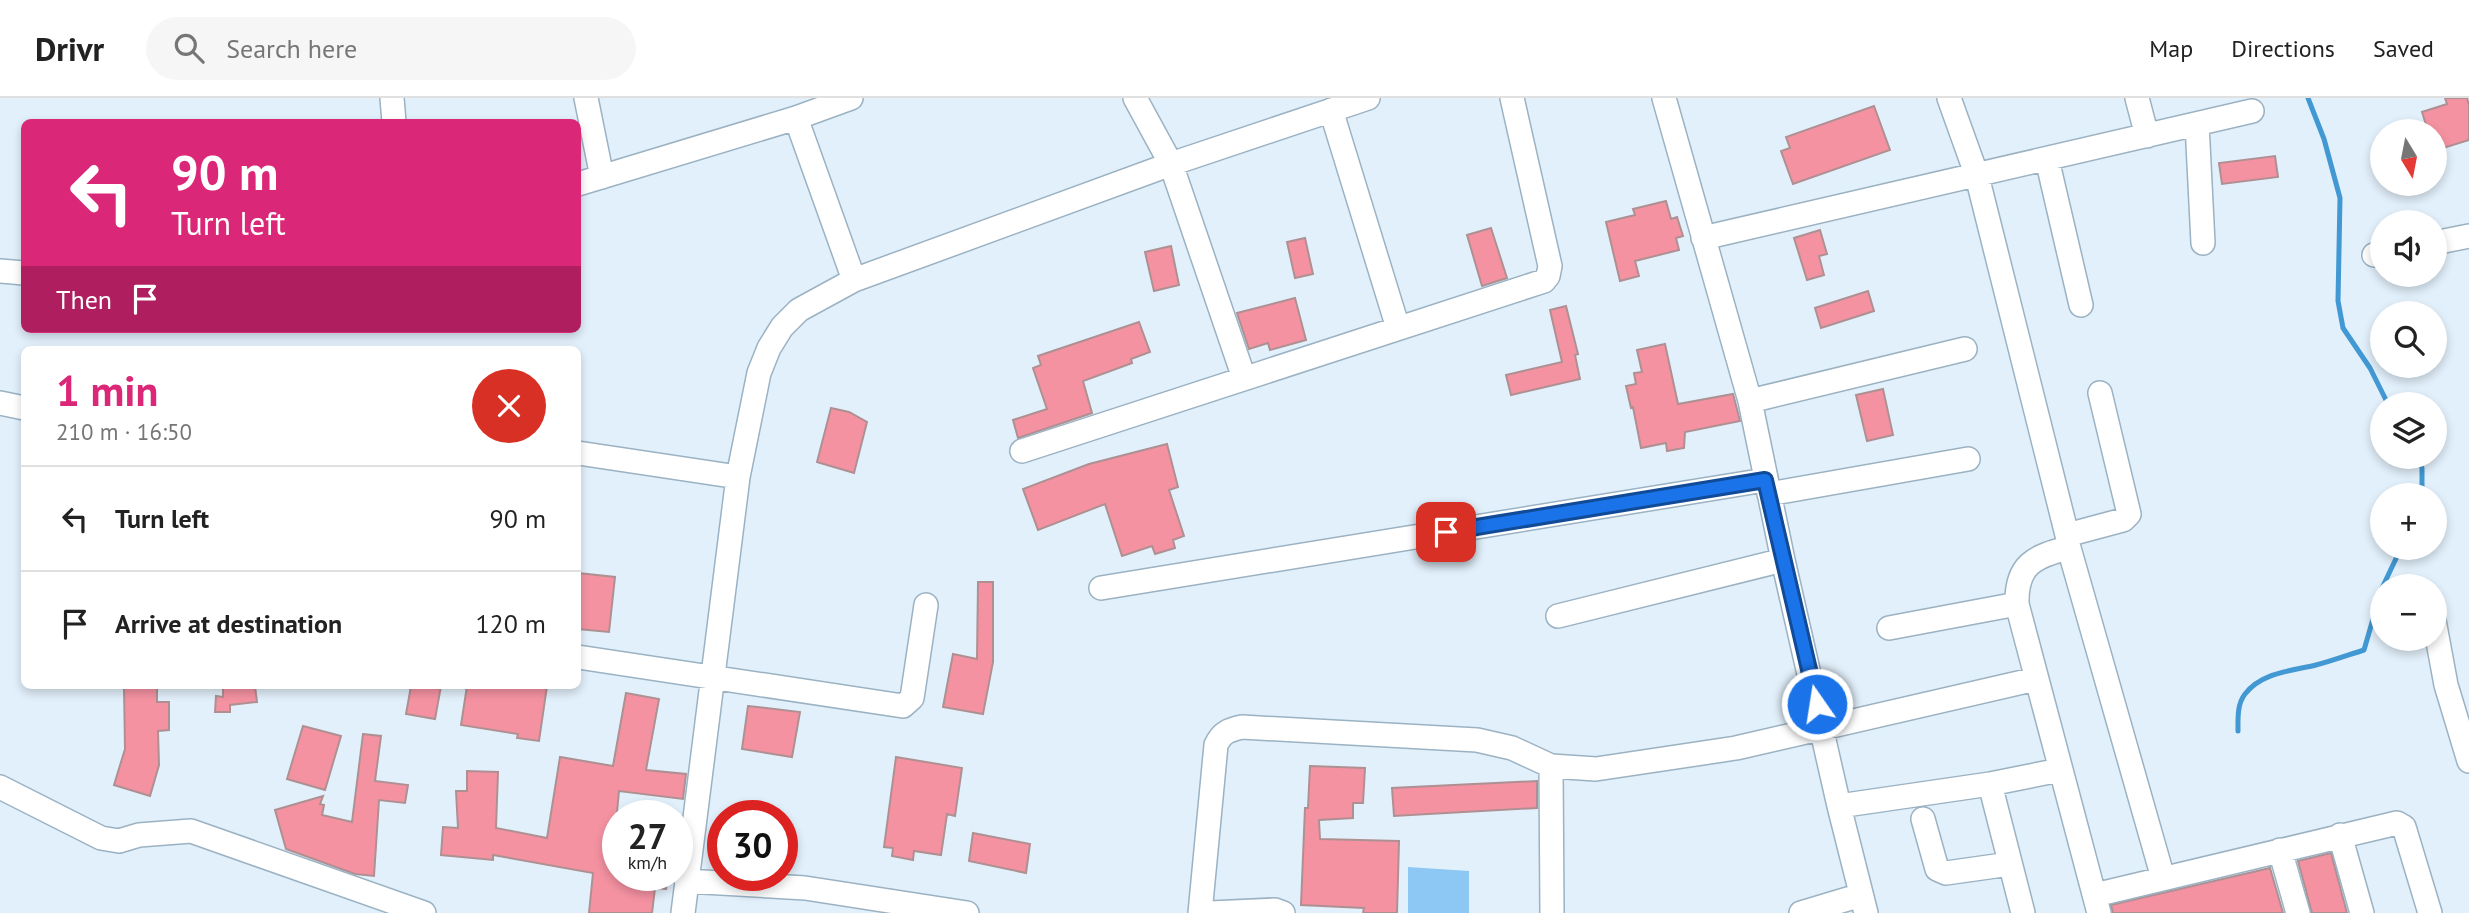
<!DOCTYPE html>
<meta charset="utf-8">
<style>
:root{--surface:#fff;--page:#f6f6f6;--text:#222;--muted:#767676;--line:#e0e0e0;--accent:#db2777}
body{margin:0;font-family:"PT Sans",sans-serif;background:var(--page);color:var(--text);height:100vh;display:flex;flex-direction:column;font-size:26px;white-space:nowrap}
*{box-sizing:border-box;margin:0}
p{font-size:23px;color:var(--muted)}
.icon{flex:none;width:38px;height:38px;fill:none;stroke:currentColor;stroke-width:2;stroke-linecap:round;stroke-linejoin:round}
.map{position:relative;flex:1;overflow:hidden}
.side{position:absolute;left:21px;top:248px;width:560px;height:343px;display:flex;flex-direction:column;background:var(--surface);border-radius:10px;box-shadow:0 4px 10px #0003}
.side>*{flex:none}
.top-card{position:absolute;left:21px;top:21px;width:560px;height:214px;border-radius:10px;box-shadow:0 4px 10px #0003;background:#db2777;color:#fff;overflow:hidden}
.needle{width:46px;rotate:170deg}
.controls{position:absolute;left:2370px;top:21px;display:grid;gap:14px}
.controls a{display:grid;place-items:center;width:77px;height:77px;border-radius:50%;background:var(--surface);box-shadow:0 4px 10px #0003;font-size:35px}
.speed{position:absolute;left:602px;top:702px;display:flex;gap:14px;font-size:35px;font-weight:700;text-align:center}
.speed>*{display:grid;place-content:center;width:91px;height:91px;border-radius:50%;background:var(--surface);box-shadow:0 4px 10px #0003;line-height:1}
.speed small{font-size:18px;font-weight:400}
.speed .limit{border:10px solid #d22;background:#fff;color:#111}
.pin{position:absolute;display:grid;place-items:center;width:60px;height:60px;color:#fff;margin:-30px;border-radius:14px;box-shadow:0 4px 10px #0006}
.me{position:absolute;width:77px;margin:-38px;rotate:347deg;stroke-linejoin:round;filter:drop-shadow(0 0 5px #0008)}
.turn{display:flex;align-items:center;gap:24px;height:147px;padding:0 35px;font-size:32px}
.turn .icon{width:91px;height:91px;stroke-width:2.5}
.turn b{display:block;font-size:49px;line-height:60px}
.then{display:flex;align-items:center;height:66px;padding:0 35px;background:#0003;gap:14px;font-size:26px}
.round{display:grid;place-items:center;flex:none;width:74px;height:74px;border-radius:37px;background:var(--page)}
.overview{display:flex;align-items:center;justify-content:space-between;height:119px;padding:0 35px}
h1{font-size:42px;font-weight:700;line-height:52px;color:var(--accent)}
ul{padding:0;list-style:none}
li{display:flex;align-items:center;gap:21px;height:105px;padding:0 35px;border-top:2px solid var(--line)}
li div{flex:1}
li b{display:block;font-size:26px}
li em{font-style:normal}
header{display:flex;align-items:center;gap:42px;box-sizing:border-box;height:98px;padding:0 35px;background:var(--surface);border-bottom:2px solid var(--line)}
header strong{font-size:33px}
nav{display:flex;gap:38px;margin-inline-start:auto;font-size:24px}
.search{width:490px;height:63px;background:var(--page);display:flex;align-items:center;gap:18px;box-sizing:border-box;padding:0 24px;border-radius:38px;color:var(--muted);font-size:26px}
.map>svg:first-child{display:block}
.green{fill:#8dc8f4}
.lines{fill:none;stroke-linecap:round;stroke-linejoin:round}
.stream{stroke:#4298d2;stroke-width:5}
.building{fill:#f592a2;stroke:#ae9093;stroke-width:2}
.minor-casing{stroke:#9bb2c3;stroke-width:26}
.minor{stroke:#fff;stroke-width:23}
.route-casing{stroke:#114b97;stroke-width:18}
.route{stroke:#1a73e8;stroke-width:12}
</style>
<header>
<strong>Drivr</strong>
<div class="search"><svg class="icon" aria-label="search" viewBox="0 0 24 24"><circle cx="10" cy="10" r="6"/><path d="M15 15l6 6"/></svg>Search here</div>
<nav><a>Map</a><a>Directions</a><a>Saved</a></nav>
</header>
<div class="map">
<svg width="2469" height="815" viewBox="0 0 2469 815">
<rect width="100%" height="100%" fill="#e2f0fb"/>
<path class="green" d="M1408 769 1469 773V815H1408Z"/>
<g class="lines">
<path class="stream" d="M2308 0 2324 41 2340 100 2338 203 2343 230 2370 270 2388 306
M2418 359 2422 370V397
M2383 488 2401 450
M2238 633C2238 621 2237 606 2245 596 2262 574 2292 573 2316 567 2332 563 2348 557 2364 552L2382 490"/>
</g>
<path class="building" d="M2445 0H2467L2469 7V42L2434 53V33H2428L2422 14 2447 6Z
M1874 8 1890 52 1793 86 1781 53 1790 50 1786 39Z
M2275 58 2278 79 2222 86 2219 65Z
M1666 103 1671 121 1677 119 1683 138 1676 140 1679 152 1635 163 1639 178 1620 183 1606 124 1635 117 1633 111Z
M1491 130 1507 180 1482 188 1467 137Z
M1820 132 1827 156 1819 158 1824 177 1807 182 1794 140Z
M1305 140 1313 176 1295 180 1287 144Z
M1171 148 1179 187 1154 193 1145 154Z
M1868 193 1874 213 1821 230 1815 210Z
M1295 200 1306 242 1270 252 1268 245 1249 251 1237 215Z
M1566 208 1578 256 1575 257 1580 281 1511 297 1506 277 1562 264 1550 212Z
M1139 224 1150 254 1131 261 1132 265 1083 283 1092 315 1018 340 1013 322 1047 311 1033 270 1041 267 1038 258Z
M1665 246 1678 306 1733 296 1740 323 1685 334 1684 350 1667 353 1666 345 1641 350 1633 309 1631 310 1626 288 1636 286 1634 275 1642 274 1637 252Z
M1883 291 1893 337 1867 343 1856 297Z
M831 310 849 314 867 324 854 375 817 364Z
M1167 346 1178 389 1169 392 1184 438 1173 442 1175 450 1155 456 1152 448 1122 458 1105 406 1038 432 1023 391 1089 366Z
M578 475 615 479 609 534 578 531Z
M978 484H993V564L983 616 943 609 953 556 977 561Z
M157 588V604H169V632L158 633 159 667 150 698 114 687 125 651 124 589Z
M223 588H255L257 604 230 607V614H215L216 598 223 599Z
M411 588H441L435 621 406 616Z
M467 588H547L539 643 517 640 518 636 461 627Z
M626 595 659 601 646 672 686 676 683 701 619 693 614 746 618 747V777H668L666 791 655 790 652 815H589L593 775 493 757V762L441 757 443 729 458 730 456 693H467V673L498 674 496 730 547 740 560 659 613 668Z
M748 608 800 614 792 659 742 651Z
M303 628 341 638 325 692 287 681Z
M363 636 381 638 375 683 408 687 405 705 379 702 374 778 355 776 286 751 275 712 323 698 320 706 324 707 322 717 352 724Z
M896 659 962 670 955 718 947 716 941 757 914 753 913 762 892 758 893 750 884 749Z
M1310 668 1365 670 1363 705H1353V720L1319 722 1320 741 1399 743 1397 815H1363L1364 810 1301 807 1305 710H1308Z
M1537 683V710L1394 718 1392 690Z
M973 735 1030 746 1026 775 969 763Z
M2331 755 2347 815H2312L2298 763Z
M2270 770 2283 815H2113L2111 807Z"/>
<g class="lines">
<defs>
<path id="minor" d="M392 0 394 24
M586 0 602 79
M1135 0 1171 66 1244 280
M1664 0 1750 303 1783 462 1839 708 1866 815
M1949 0 1977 78 2067 437 2069 450C2034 458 2016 467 2017 506L2099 815
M2137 0 2147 38
M1331 12 1398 230
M796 20 854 182
M2197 26 2203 145
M2047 61 2081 207
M578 86 796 20 851 0
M1703 140 2252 13
M2434 145 2469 138
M2374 157 2382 156
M0 173 24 175
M1750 303 1965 251
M0 305 24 310
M1022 353 1544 183 1548 178 1550 168 1512 0
M578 355 738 379
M1769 396 1968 361
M2067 437 2123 422 2129 416 2100 295
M2069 450 2163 780
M1101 490 1765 382
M1558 518 1783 462
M2434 522 2446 587 2469 663
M1889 530 2017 506
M578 559 903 608 912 600 926 507
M1551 668 1552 815
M1990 686 2023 815
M0 689 101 740 119 743 139 737 191 733 424 815
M1839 708 1990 686 2060 672
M1923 721 1937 771 1946 775 2010 766
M2340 737 2362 815
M2280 752 2298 815
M686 783 805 790 967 815
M2095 797 2397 725 2404 729 2430 815
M683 815 738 379 759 275 769 250 782 229 799 212 854 182 1171 66 1368 0
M1200 815 1216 647C1222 634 1229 632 1242 629L1477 642 1512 650 1551 668 1596 671 1736 650 2036 581
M1210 815 1275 812 1283 815
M1801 815 1861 797"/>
</defs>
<use href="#minor" class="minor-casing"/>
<use href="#minor" class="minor"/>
</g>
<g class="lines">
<defs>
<path id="route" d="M1446 434 1765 382 1817 606"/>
</defs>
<use href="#route" class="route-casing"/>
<use href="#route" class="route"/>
</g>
</svg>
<div class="controls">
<a><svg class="needle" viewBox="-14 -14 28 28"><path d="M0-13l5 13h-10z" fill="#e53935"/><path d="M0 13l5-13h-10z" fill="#767676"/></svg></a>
<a><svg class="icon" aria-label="sound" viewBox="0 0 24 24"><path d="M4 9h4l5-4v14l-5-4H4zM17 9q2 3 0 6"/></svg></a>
<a><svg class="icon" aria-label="search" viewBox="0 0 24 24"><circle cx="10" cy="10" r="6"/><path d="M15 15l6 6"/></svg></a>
<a><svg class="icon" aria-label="layers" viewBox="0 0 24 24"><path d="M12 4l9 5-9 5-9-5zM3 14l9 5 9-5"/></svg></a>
<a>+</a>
<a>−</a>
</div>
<div class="speed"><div>27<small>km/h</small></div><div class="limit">30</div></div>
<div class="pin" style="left:1446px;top:434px;background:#d93025"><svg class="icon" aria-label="arrive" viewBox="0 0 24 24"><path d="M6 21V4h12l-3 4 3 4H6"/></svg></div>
<svg class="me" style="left:1817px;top:606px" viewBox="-20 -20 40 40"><circle r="17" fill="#1a73e8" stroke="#fff" stroke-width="3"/><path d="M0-11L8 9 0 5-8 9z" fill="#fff"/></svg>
<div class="top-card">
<div class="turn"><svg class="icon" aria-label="left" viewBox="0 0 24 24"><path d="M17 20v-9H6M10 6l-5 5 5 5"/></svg><div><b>90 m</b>Turn left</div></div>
<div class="then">Then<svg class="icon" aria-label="arrive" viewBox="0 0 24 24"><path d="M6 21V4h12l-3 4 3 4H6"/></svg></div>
</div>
<section class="side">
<div class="overview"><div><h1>1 min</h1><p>210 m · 16:50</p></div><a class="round" style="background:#d93025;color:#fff"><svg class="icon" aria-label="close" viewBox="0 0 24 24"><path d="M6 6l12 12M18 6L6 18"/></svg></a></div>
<ul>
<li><svg class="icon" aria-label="left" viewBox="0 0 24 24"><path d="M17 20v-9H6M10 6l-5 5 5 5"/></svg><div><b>Turn left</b></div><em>90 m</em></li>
<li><svg class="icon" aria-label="arrive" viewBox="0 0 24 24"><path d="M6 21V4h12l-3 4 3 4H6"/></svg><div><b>Arrive at destination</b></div><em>120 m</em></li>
</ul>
</section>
</div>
